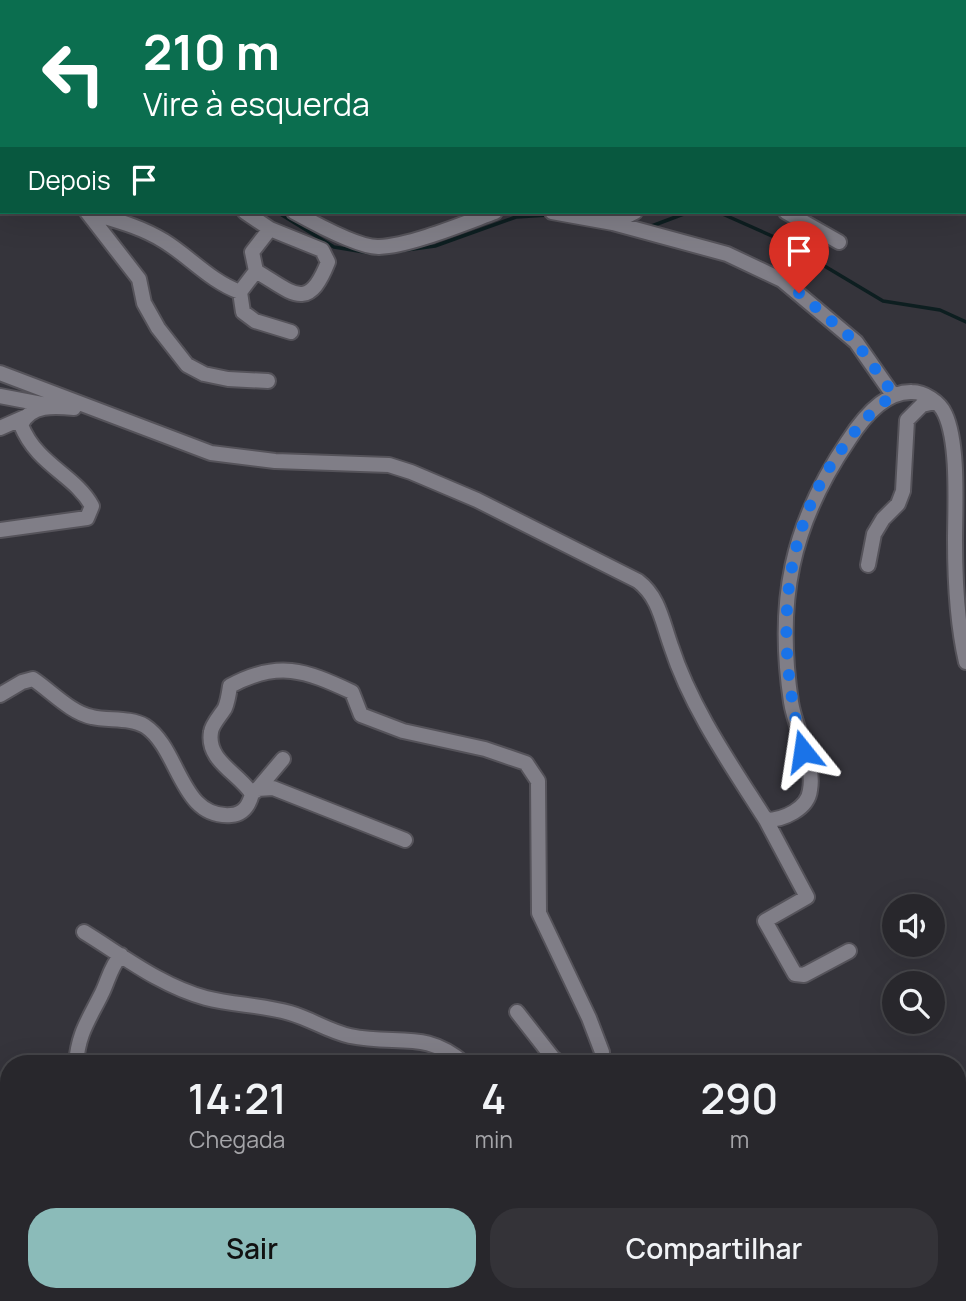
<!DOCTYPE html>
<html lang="pt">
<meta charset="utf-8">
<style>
:root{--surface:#28272c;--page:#343338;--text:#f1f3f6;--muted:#a5a5a9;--line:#444448;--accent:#8bbbb9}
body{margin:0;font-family:Manrope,sans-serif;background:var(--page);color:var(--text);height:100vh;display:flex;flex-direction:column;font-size:26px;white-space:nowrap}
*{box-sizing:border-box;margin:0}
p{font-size:23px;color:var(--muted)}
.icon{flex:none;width:38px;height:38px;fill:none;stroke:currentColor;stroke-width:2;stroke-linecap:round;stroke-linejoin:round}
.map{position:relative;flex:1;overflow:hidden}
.sheet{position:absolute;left:0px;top:1055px;width:966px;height:247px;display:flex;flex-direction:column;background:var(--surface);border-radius:28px 28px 0 0;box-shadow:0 7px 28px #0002,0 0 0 2px var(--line)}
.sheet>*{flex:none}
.guide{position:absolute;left:0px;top:0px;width:966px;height:214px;box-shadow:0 7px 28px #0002,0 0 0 2px var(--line);background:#0b6e4f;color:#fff;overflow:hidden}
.buttons{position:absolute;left:882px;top:894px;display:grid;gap:14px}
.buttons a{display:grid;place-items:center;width:63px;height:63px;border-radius:50%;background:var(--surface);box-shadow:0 7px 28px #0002,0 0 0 2px var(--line);font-size:35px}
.pin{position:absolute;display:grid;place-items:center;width:60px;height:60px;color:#fff;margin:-72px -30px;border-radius:50% 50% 50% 0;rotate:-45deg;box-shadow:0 0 7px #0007}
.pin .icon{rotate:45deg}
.me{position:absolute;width:77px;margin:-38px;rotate:345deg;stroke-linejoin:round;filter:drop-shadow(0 0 5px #0008)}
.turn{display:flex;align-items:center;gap:24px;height:147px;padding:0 28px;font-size:32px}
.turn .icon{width:91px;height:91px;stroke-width:2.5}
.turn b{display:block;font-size:49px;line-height:60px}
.then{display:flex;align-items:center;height:66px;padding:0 28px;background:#0003;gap:14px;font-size:26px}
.eta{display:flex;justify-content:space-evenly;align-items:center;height:119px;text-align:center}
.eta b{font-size:42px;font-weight:600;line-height:49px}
.primary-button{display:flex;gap:14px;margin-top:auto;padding:14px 28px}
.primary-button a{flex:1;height:80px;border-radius:28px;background:var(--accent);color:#111;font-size:28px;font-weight:600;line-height:80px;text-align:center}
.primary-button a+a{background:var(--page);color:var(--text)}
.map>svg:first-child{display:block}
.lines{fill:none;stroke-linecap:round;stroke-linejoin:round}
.stream{stroke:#0d1e20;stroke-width:3.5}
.minor-casing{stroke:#55535a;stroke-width:18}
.minor{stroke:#807e87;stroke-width:14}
.route{stroke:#1a73e8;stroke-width:12;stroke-dasharray:0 21.6}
</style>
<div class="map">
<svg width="966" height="1301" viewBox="0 0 966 1301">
<rect width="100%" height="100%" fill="#35343b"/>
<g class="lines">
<path class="stream" d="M0 88 2 91
M277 212 334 247 370 253
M718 212 781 240 883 301 940 310 966 322
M649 227 689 212
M377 254 435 246 516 217 549 215"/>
<defs>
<path id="minor" d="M213 0 219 1
M521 0 528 2
M695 0 698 2
M846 0V2
M573 2 575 0
M958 2 960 0
M0 101 2 102
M964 102H966
M87 212 139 279 144 303 158 328 187 365 204 374 228 379 268 381
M88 212C114 220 140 226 164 241 190 257 210 281 240 292L256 271 252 252 270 229 245 212
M294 212C312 222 359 248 379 247 410 246 465 223 495 212
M552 212 613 223 727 254 782 280 856 342 893 395
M786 212 839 242
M613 223 635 212
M256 271C293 293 308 313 328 262L322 250 270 229
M240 292 243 312 255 321 291 332
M0 373 211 453 275 461 389 465 411 472 477 500 638 581C659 597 662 621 671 646 691 708 731 765 766 820 783 820 808 809 810 790 815 762 795 729 791 702 776 602 791 525 848 441 862 419 884 391 912 392 924 392 940 402 945 414 959 444 955 507 955 541 955 580 957 623 966 662
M0 396 47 405
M0 428 25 417
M0 530 87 518 92 506C75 475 37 465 21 425 30 404 55 406 74 408
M868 565 874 534 883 519 898 504 903 491 907 420 922 405 935 402
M0 695 22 682 33 679C51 691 71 713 92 717 108 721 130 717 145 726 180 749 180 819 231 815 244 814 249 805 252 794 239 773 206 761 211 732 212 724 221 715 225 708 228 701 229 693 230 686 278 660 305 670 352 692L361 715 403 731 485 749 526 763 538 781 539 913 589 1018 602 1052 601 1064
M257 789 273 788 405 840
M256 791 283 759
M766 820 807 897 765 921 795 974 804 975 849 951
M84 932C123 956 161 986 206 998 233 1005 263 1005 290 1013 311 1019 328 1031 350 1036 397 1046 425 1029 465 1064
M517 1012 553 1058 561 1064
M76 1064C78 1034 88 1021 101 995 108 982 110 967 121 955
M957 1146 966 1151
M957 1247 966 1256
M563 1293 595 1301 636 1300
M938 1293 943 1301
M280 1301 297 1293
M447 1301 449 1293
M722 1301 732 1293"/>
</defs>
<use href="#minor" class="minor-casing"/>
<use href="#minor" class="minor"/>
</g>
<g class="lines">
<path class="route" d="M799 293 856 342 894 395C869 411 853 433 836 457 777 546 777 651 803 751"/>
</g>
</svg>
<div class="buttons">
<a><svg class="icon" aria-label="sound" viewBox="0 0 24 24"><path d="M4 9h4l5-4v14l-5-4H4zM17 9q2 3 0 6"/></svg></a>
<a><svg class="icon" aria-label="search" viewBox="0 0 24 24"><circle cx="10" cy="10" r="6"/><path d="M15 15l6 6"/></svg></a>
</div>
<div class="pin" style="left:799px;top:293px;background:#d93025"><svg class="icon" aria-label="arrive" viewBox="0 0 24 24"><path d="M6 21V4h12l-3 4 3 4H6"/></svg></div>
<svg class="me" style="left:803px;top:751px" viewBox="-20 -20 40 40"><path d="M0-17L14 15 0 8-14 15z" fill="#1a73e8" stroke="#fff" stroke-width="4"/></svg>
<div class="guide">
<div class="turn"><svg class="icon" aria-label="left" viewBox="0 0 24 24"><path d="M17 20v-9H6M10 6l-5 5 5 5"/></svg><div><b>210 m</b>Vire à esquerda</div></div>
<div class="then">Depois<svg class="icon" aria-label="arrive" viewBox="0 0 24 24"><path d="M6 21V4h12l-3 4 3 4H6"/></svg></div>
</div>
<section class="sheet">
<div class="eta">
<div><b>14:21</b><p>Chegada</p></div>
<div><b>4</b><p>min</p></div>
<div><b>290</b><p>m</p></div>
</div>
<div class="primary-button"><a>Sair</a><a>Compartilhar</a></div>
</section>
</div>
